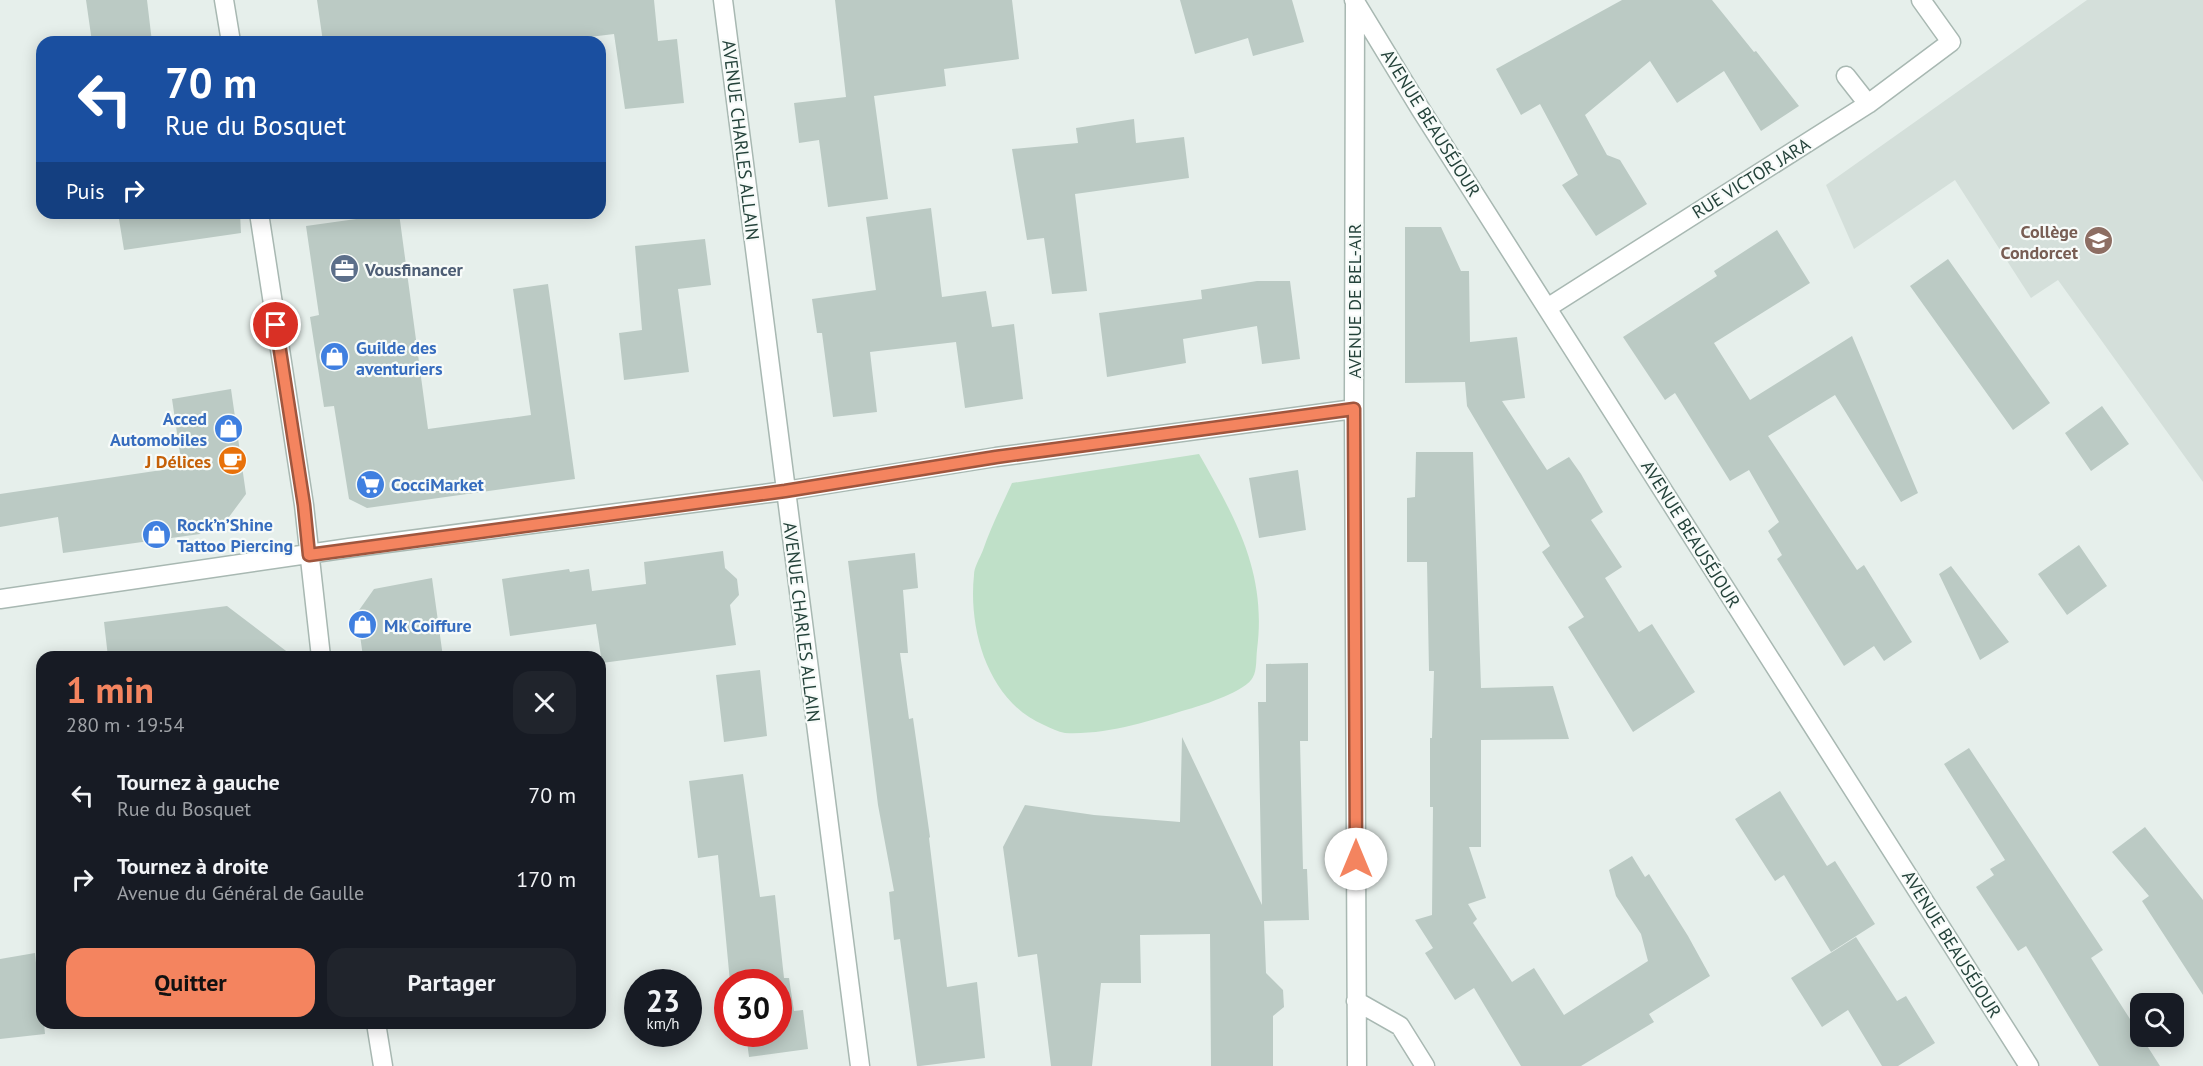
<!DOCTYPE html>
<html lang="fr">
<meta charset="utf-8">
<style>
:root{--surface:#171b24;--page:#20242c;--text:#f1f3f6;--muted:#9ea1a6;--accent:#f4845f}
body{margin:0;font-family:"PT Sans",sans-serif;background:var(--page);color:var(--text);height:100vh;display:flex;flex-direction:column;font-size:22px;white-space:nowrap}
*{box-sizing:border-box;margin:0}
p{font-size:20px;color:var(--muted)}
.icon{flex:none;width:33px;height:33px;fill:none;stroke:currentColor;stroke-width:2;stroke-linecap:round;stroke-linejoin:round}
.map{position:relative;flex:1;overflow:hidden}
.side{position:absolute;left:36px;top:651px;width:570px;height:378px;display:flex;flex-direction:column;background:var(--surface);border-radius:18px;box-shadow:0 3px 15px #0003}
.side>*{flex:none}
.top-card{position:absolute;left:36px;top:36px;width:570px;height:183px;border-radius:18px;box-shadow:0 3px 15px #0003;background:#1a4fa0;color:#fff;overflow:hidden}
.buttons{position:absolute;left:2130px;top:993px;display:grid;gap:12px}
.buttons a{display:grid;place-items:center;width:54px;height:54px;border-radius:12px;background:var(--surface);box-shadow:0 3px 15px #0003;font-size:30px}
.speed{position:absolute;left:624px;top:969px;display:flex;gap:12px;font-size:30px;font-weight:700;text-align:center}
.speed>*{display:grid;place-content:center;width:78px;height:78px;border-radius:50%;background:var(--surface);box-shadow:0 3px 15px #0003;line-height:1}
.speed small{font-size:15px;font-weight:400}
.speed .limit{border:9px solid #d22;background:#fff;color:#111}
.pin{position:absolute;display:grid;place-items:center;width:51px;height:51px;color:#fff;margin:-26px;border:3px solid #fff;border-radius:50%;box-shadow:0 2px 6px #0007}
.me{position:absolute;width:66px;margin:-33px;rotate:0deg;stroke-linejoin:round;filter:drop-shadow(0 0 4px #0008)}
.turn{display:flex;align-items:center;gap:21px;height:126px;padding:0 30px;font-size:27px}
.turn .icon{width:78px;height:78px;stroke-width:2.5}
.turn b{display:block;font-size:42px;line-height:51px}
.then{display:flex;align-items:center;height:57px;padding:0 30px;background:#0003;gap:12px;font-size:22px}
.round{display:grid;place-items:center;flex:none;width:63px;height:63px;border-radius:18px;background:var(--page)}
.summary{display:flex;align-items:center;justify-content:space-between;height:102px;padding:0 30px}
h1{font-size:36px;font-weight:700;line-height:45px;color:var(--accent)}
.button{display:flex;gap:12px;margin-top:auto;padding:12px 30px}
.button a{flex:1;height:69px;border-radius:18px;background:var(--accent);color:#111;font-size:24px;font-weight:700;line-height:69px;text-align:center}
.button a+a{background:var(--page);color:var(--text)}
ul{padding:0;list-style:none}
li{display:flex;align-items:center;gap:18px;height:84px;padding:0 30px}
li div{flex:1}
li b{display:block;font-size:22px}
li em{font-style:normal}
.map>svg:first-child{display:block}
.built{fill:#d4dfda}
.green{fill:#bfe0c8}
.building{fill:#bbcac4}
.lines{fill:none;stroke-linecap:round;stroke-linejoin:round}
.minor-casing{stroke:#a8b8b2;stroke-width:21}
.minor{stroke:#fff;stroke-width:18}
.route-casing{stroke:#9f563e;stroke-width:15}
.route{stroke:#f4845f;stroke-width:10}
.labels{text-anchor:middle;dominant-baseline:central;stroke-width:4.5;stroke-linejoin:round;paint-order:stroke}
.street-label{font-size:18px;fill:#24423a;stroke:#f7fbf9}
.education-label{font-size:18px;font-weight:bold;fill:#785e54;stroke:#f7fbf9;text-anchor:end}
.service-label{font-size:18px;font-weight:bold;fill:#4e5e75;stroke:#f7fbf9;text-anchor:start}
.shop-label{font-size:18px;font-weight:bold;fill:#366cbe;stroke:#f7fbf9;text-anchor:start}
.food-label{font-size:18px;font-weight:bold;fill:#c56008;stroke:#f7fbf9;text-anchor:end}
</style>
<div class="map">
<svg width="2203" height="1066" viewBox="0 0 2203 1066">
<rect width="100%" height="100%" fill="#e6efeb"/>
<path class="built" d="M2087 0H2203V482L2058 280 2031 298 1955 180 1854 249 1826 185Z"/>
<path class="green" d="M1199 454C1236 519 1267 573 1257 650 1256 658 1257 670 1253 677 1247 691 1203 705 1189 709 1149 721 1108 735 1065 733 1058 732 1051 728 1044 725 989 702 968 631 974 575 974 567 980 558 983 550 991 527 1002 505 1012 483Z"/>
<path class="building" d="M86 0H147L152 42H92Z
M317 0H654L658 41 677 39 684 103 625 109 614 34 549 42H323Z
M835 0H1012L1019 59 944 69 946 86 874 96 888 199 828 207 819 140 799 143 794 103 846 97Z
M1180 0H1292L1304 42 1253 56 1248 38 1195 54Z
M1622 0H1712L1754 52 1756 51 1799 106 1761 131 1724 71 1677 103 1650 61 1585 115 1607 155 1620 160 1647 204 1596 236 1562 185 1578 175 1540 104 1521 115 1496 69Z
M1134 119 1136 143 1184 137 1189 178 1075 194 1087 291 1052 294 1044 238 1027 240 1012 149 1078 143 1076 128Z
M931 208 942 297 986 291 992 327 1014 324 1023 399 965 408 956 342 870 352 877 412 833 417 822 333H817L812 299 876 290 866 217Z
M118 213H240L241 233 124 250Z
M399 213 428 429 531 415 513 289 548 284 575 479 367 508 349 499 334 406 324 407 310 317 319 315 306 226Z
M1405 227H1441L1461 271H1469L1470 342 1517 337 1525 398 1502 401 1547 470 1569 457 1581 474 1603 512 1591 520 1622 567 1605 578 1639 632 1652 624 1695 692 1633 732 1568 627 1584 617 1542 552 1550 546 1467 406 1465 382 1405 383Z
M1777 230 1810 283 1714 343 1750 400 1852 336 1918 493 1901 502 1835 395 1768 436 1857 570 1864 565 1912 642 1884 661 1874 646 1844 666 1777 559 1782 555 1768 531 1779 522 1749 470 1730 481 1675 393 1665 400 1623 337 1717 276 1714 271Z
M705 239 711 285 678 289 689 372 624 380 619 333 642 330 635 246Z
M1948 259 2050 403 2013 430 1910 286Z
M1257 281H1290L1300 359 1262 364 1257 326 1183 339 1186 363 1107 377 1099 313 1202 299 1201 290Z
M231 389 246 494 226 521 207 524 200 534 63 553 58 517 0 527V494L182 467 172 399Z
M2102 406 2129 444 2091 471 2065 433Z
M1416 452H1473L1481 688 1553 686 1569 739 1481 740V847H1469L1486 898 1468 904 1477 919 1473 923 1512 982 1534 968 1564 1015 1648 961 1641 934 1616 896 1609 870 1632 856 1645 877 1649 874 1688 936 1710 976 1649 1014 1654 1022 1581 1066H1521L1474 988 1455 1000 1425 953 1433 948 1415 920 1432 915 1433 807H1430V738H1432L1434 671H1429L1427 562H1407V498L1415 497Z
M1298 470 1306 530 1259 538 1249 478Z
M2079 545 2107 586 2067 615 2038 574Z
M723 551 725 568 737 579 739 595 730 605 736 645 602 663 596 624 510 636 502 579 569 569 570 572 589 569 592 591 646 584 644 562Z
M915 553 918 588 903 590 908 653H900L909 719 913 718 930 837 929 838 947 987 977 982 985 1058 920 1066H917L900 939 894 940 889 892 894 891 878 805 848 561Z
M1951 566 2009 642 1980 660 1939 574Z
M432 578 443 657H363L357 613 374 589Z
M227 606 294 657H108L104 622Z
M1308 663V741H1300L1303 869H1307L1309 920 1264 921 1266 973 1283 990 1284 1007 1273 1016V1066H1211L1210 934 1140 935 1141 983H1101L1092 1066H1051L1037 954 1018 957 1003 847 1025 805 1094 815 1180 822 1182 737 1262 905 1258 702H1266V664Z
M760 670 767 736 724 742 716 675Z
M1969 748 2103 950 2091 958 2160 1066H2099L2026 946 2018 951 1976 887 1994 875 1990 869 2005 860 1944 764Z
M743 774 760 897 775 895 784 978H789L794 1011 803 1010 808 1049 749 1057 746 1034H778V982H730L718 855 698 858 689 781Z
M1780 791 1827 866 1835 861 1875 924 1831 952 1784 875 1775 881 1735 819Z
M2145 827 2203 900V995L2142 901 2149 896 2112 852Z
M1856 937 1897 1001 1906 996 1935 1043 1898 1066H1882L1848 1010 1822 1027 1791 978Z
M35 953 42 1023H44L45 1034 0 1039V959Z"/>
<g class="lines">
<defs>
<path id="minor" d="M224 0 231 42
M723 0 860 1066
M1354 0 1421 110 2029 1066
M1355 3 1354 409 1357 1066
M1846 76 1868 104
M259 213 304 505 321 657
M1547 308 1868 104 1951 42 1921 0
M0 599 349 548 785 491 996 457 1354 409
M1356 1001 1400 1026 1425 1066
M376 1023 383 1066"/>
</defs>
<use href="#minor" class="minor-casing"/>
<use href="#minor" class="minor"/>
</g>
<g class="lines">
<defs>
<path id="route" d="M276 325 304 505 309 555 785 491 996 457 1354 409 1356 859"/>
</defs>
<use href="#route" class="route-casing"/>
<use href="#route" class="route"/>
</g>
<defs>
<symbol id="school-disc" viewBox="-11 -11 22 22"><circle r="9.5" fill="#8d6e63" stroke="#f7fbf9"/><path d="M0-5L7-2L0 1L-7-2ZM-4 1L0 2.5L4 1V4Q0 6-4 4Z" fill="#fff"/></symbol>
<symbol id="office-disc" viewBox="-11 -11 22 22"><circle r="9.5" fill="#5c6f8a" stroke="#f7fbf9"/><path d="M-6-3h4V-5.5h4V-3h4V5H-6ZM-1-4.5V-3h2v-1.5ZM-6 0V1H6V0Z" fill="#fff"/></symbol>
<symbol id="shop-disc" viewBox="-11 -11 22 22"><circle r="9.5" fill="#3f7fe0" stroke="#f7fbf9"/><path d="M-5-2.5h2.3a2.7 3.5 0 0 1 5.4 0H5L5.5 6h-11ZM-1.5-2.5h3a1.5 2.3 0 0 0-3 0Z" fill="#fff"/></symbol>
<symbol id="cafe-disc" viewBox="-11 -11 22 22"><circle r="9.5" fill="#e8710a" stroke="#f7fbf9"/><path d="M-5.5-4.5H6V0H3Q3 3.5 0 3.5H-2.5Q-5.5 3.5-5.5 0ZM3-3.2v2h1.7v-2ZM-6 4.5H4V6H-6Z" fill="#fff"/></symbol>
<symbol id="supermarket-disc" viewBox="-11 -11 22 22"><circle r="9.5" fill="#3f7fe0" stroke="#f7fbf9"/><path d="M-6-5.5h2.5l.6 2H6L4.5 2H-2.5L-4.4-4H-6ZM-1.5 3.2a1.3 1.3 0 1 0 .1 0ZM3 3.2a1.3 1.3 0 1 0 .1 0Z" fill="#fff"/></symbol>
</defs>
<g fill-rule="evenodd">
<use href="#school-disc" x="2082" y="224" width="33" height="33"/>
<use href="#office-disc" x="328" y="252" width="33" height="33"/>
<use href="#shop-disc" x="318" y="340" width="33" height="33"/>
<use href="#shop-disc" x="212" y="412" width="33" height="33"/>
<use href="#cafe-disc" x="216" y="444" width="33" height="33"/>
<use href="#supermarket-disc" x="354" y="468" width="33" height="33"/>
<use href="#shop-disc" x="140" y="518" width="33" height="33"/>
<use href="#shop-disc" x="346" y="608" width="33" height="33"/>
</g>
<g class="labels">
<g class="street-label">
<text transform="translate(1431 123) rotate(58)">AVENUE BEAUSÉJOUR</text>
<text transform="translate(741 140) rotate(83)">AVENUE CHARLES ALLAIN</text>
<text transform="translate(1751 178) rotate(-32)">RUE VICTOR JARA</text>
<text transform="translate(1354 301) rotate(-90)">AVENUE DE BEL-AIR</text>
<text transform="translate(1691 534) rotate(58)">AVENUE BEAUSÉJOUR</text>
<text transform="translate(802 622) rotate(83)">AVENUE CHARLES ALLAIN</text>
<text transform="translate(1952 944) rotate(58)">AVENUE BEAUSÉJOUR</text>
</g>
<g class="education-label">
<text x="2078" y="231">Collège<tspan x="2078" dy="21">Condorcet</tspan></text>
</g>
<g class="service-label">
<text x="365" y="269">Vousfinancer</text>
</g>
<g class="shop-label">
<text x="356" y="347">Guilde des<tspan x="356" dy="21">aventuriers</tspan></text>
<text x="207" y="418" text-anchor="end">Acced<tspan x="207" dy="21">Automobiles</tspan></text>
<text x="391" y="484">CocciMarket</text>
<text x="177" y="524">Rock’n’Shine<tspan x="177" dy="21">Tattoo Piercing</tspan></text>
<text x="384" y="625">Mk Coiffure</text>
</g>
<g class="food-label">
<text x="211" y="461">J Délices</text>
</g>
</g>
</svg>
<div class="buttons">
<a><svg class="icon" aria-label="search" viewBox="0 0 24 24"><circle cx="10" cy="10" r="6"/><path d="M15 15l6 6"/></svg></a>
</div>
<div class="speed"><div>23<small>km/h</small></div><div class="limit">30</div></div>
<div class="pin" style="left:276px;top:325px;background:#d93025"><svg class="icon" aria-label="arrive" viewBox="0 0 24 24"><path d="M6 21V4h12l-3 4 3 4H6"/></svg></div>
<svg class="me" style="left:1356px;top:859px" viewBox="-20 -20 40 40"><circle r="19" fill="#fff"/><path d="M0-13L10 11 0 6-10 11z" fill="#f4845f"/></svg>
<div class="top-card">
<div class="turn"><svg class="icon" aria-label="left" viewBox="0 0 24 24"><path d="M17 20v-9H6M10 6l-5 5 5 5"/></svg><div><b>70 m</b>Rue du Bosquet</div></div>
<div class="then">Puis<svg class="icon" aria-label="right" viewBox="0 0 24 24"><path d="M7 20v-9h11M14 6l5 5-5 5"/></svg></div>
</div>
<section class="side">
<div class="summary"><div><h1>1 min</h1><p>280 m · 19:54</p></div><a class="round"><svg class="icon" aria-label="close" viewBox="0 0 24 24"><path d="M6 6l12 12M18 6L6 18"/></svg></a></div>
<ul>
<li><svg class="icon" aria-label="left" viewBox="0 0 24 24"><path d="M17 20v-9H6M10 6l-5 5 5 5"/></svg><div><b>Tournez à gauche</b><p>Rue du Bosquet</p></div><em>70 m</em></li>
<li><svg class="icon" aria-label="right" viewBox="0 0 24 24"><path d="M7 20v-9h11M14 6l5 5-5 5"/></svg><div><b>Tournez à droite</b><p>Avenue du Général de Gaulle</p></div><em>170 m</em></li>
</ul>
<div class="button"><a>Quitter</a><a>Partager</a></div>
</section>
</div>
